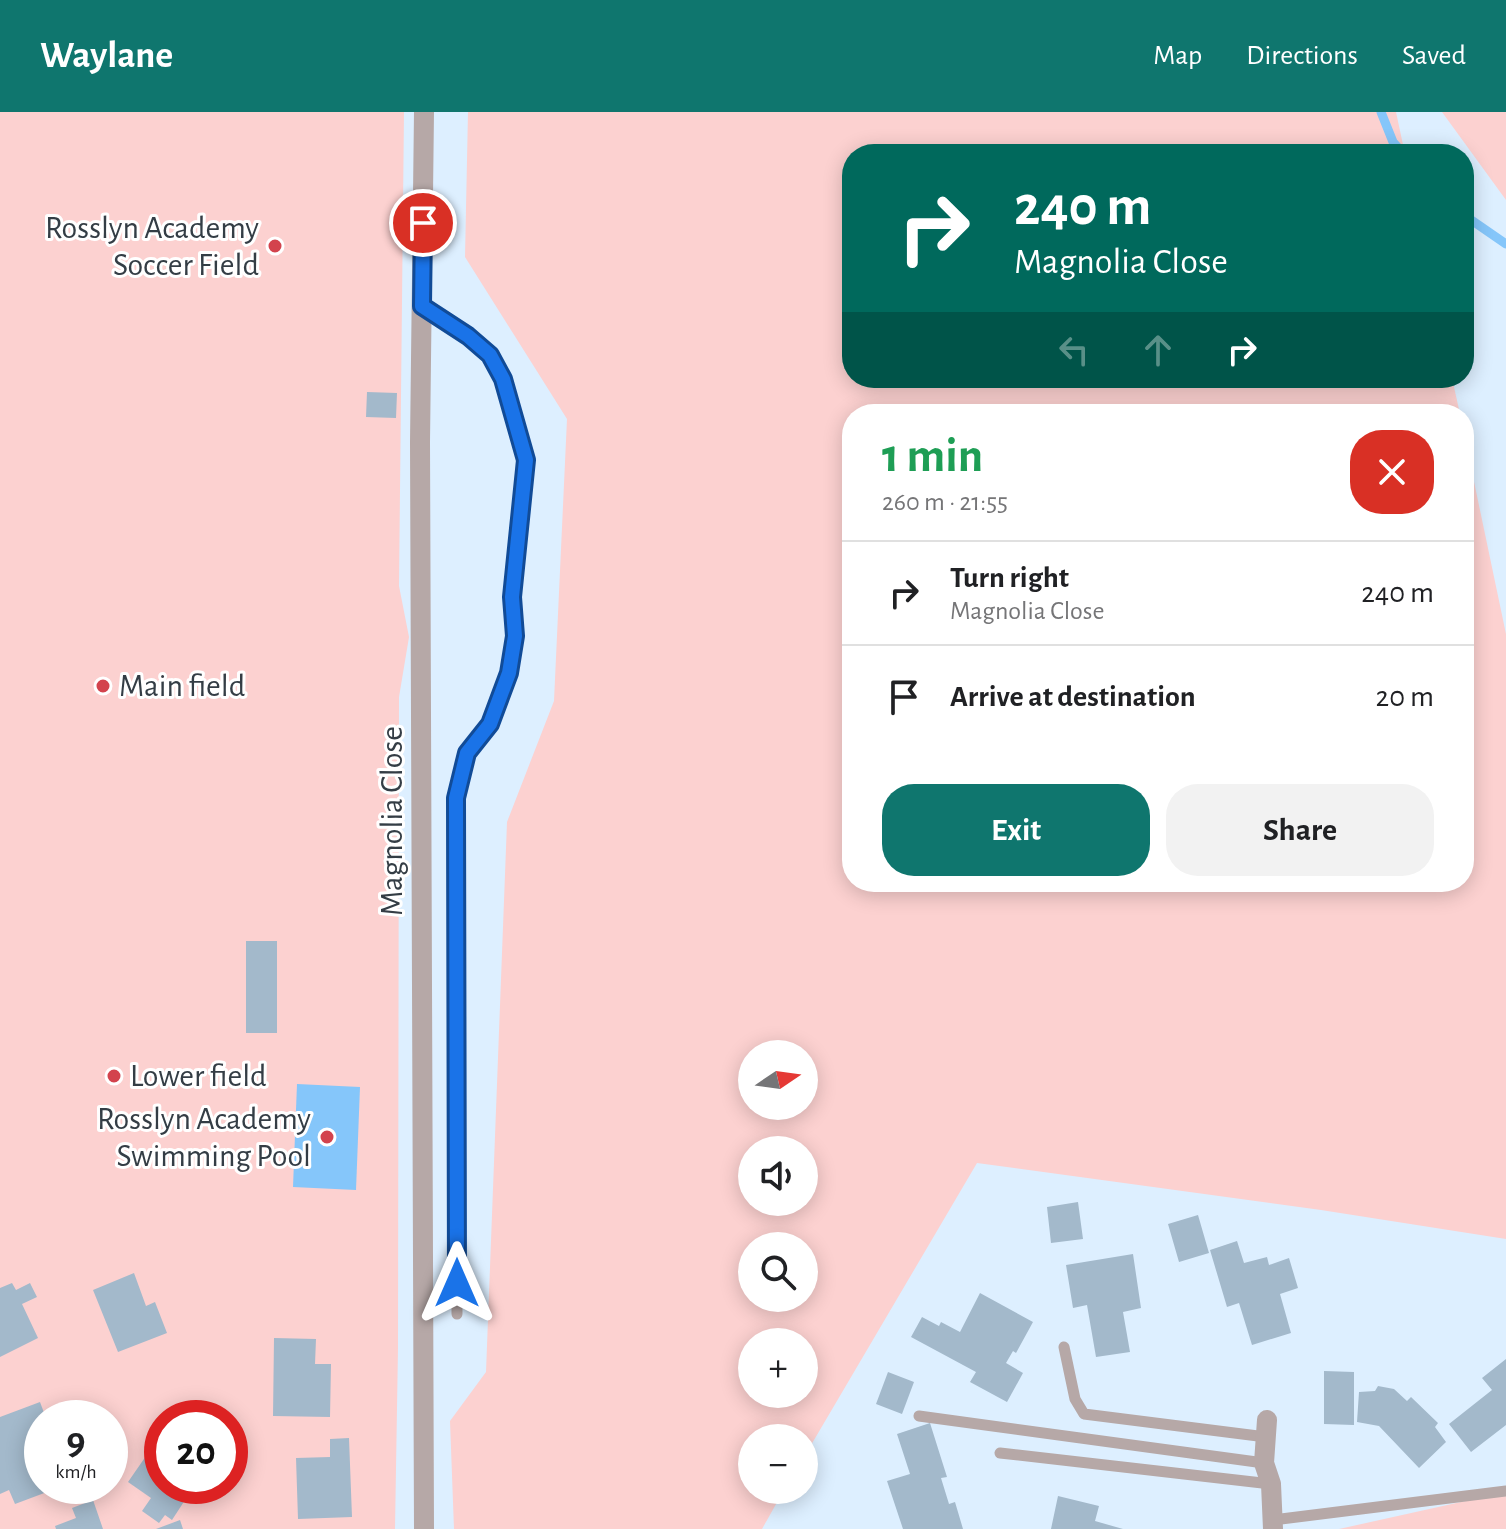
<!DOCTYPE html>
<meta charset="utf-8">
<style>
:root{--surface:#fff;--page:#f2f2f2;--text:#202124;--muted:#757577;--line:#e0e0e0;--accent:#0f766e}
body{margin:0;font-family:"Alegreya Sans",sans-serif;background:var(--page);color:var(--text);height:100vh;display:flex;flex-direction:column;font-size:30px;white-space:nowrap}
*{box-sizing:border-box;margin:0}
p{font-size:26px;color:var(--muted)}
.icon{flex:none;width:44px;height:44px;fill:none;stroke:currentColor;stroke-width:2;stroke-linecap:round;stroke-linejoin:round}
.map{position:relative;flex:1;overflow:hidden}
.panel{position:absolute;left:842px;top:292px;width:632px;height:488px;display:flex;flex-direction:column;background:var(--surface);border-radius:32px;box-shadow:0 4px 20px #0003}
.panel>*{flex:none}
.banner{position:absolute;left:842px;top:32px;width:632px;height:244px;border-radius:32px;box-shadow:0 4px 20px #0003;background:#00695c;color:#fff;overflow:hidden}
.needle{width:52px;rotate:77deg}
.tools{position:absolute;left:738px;top:928px;display:grid;gap:16px}
.tools a{display:grid;place-items:center;width:80px;height:80px;border-radius:50%;background:var(--surface);box-shadow:0 4px 20px #0003;font-size:40px}
.speed{position:absolute;left:24px;top:1288px;display:flex;gap:16px;font-size:40px;font-weight:700;text-align:center}
.speed>*{display:grid;place-content:center;width:104px;height:104px;border-radius:50%;background:var(--surface);box-shadow:0 4px 20px #0003;line-height:1}
.speed small{font-size:20px;font-weight:400}
.speed .limit{border:12px solid #d22;background:#fff;color:#111}
.pin{position:absolute;display:grid;place-items:center;width:68px;height:68px;color:#fff;margin:-34px;border:4px solid #fff;border-radius:50%;box-shadow:0 2px 8px #0007}
.me{position:absolute;width:88px;margin:-44px;rotate:0deg;stroke-linejoin:round;filter:drop-shadow(0 0 6px #0008)}
.turn{display:flex;align-items:center;gap:28px;height:168px;padding:0 40px;font-size:36px}
.turn .icon{width:104px;height:104px;stroke-width:2.5}
.turn b{display:block;font-size:56px;line-height:68px}
.lanes{display:flex;align-items:center;height:76px;padding:0 40px;background:#0003;justify-content:center;gap:40px;direction:ltr}
.lanes .off{opacity:.35}
.round{display:grid;place-items:center;flex:none;width:84px;height:84px;border-radius:32px;background:var(--page)}
.summary{display:flex;align-items:center;justify-content:space-between;height:136px;padding:0 40px}
h1{font-size:48px;font-weight:600;line-height:60px;color:#1e9e55}
.primary-button{display:flex;gap:16px;margin-top:auto;padding:16px 40px}
.primary-button a{flex:1;height:92px;border-radius:32px;background:var(--accent);color:#fff;font-size:32px;font-weight:600;line-height:92px;text-align:center}
.primary-button a+a{background:var(--page);color:var(--text)}
ul{padding:0;list-style:none}
li{display:flex;align-items:center;gap:24px;height:104px;padding:0 40px;border-top:2px solid var(--line)}
li div{flex:1}
li b{display:block;font-size:30px}
li em{font-style:normal}
header{display:flex;align-items:center;gap:48px;box-sizing:border-box;height:112px;padding:0 40px;background:var(--accent);color:#fff}
header strong{font-size:38px}
nav{display:flex;gap:44px;margin-inline-start:auto;font-size:28px}
.map>svg:first-child{display:block}
.green{fill:#fcd1d0;fill-rule:evenodd}
.water{fill:#85c6fa}
.lines{fill:none;stroke-linecap:round;stroke-linejoin:round}
.stream{stroke:#85c6fa;stroke-width:9}
.building{fill:#a3b9cb}
.service{stroke:#b6a8a7;stroke-width:11}
.minor{stroke:#b6a8a7;stroke-width:20}
.route-casing{stroke:#114b97;stroke-width:20}
.route{stroke:#1a73e8;stroke-width:14}
.poi-dot{fill:#d3434d;stroke:#fff;stroke-width:3}
.labels{text-anchor:middle;dominant-baseline:central;stroke-width:6;stroke-linejoin:round;paint-order:stroke}
.poi-label{font-size:32px;fill:#343d45;stroke:#fff;text-anchor:end}
.street-label{font-size:32px;fill:#343d45;stroke:#fff}
</style>
<header>
<strong>Waylane</strong>
<nav><a>Map</a><a>Directions</a><a>Saved</a></nav>
</header>
<div class="map">
<svg width="1506" height="1417" viewBox="0 0 1506 1417">
<rect width="100%" height="100%" fill="#ddefff"/>
<path class="green" d="M0 0H404L399 474 409 525 399 585 398 1236 395 1417H0ZM42 1306H110V1374H42ZM162 1306H230V1374H162Z
M468 0H1396L1405 42H852V266H1452L1460 302H852V770H1464V322L1506 522V1127L1321 1098 977 1051 804 1345V1326H752V1378H784L762 1417H454L450 1309 486 1260 507 710 554 589 567 307 465 145ZM752 942H804V994H752ZM752 1038H804V1090H752ZM804 1134V1186H752V1134ZM804 1230V1282H752V1230Z
M1442 0H1506V88Z
M1506 1380V1417H1339Z"/>
<path class="water" d="M297 972 360 975 356 1078 293 1075Z"/>
<g class="lines">
<path class="stream" d="M1381 0 1393 30 1404 42
M1464 103 1506 132"/>
</g>
<path class="building" d="M367 280 397 281 396 306 366 305Z
M246 829H277V921H246Z
M1078 1090 1083 1127 1051 1131 1047 1095Z
M1198 1103 1209 1141 1179 1150 1168 1112Z
M1237 1129 1244 1151 1267 1145 1269 1153 1289 1146 1298 1176 1280 1182 1291 1221 1252 1233 1239 1191 1227 1195 1210 1138Z
M1133 1142 1141 1196 1123 1200 1130 1240 1096 1245 1087 1193 1073 1196 1066 1153Z
M134 1161 146 1194 155 1190 167 1221 118 1240 93 1178Z
M12 1171 16 1178 30 1171 37 1185 22 1192 38 1226 0 1245V1176Z
M980 1181 1033 1210 1016 1241 1013 1239 1006 1251 1023 1261 1007 1290 970 1270 976 1260 911 1225 922 1205 939 1214 941 1210 960 1220Z
M274 1226 316 1227 315 1252H331L330 1305 273 1304Z
M1506 1247V1313L1471 1340 1449 1312 1492 1278 1482 1266Z
M1324 1259 1354 1260V1313L1324 1312Z
M888 1260 914 1270 902 1302 876 1292Z
M1378 1274 1394 1277 1407 1289 1411 1285 1438 1311 1435 1315 1446 1330 1419 1356 1379 1314 1357 1310 1359 1280 1375 1279Z
M40 1290 46 1306H42V1374H63L15 1392 9 1378 0 1382V1305Z
M930 1311 947 1365 941 1366 949 1392 955 1390 963 1417H903L887 1369 910 1362 897 1322Z
M349 1326 352 1405 298 1407 296 1346 330 1345V1327Z
M155 1331 162 1335V1374H171L187 1385 172 1408 165 1403 159 1411 142 1399 151 1386 128 1370Z
M1058 1384 1099 1394 1095 1409 1123 1417H1051Z
M93 1388 103 1417H56L55 1414 76 1406 72 1396Z
M180 1408 183 1417H156Z"/>
<g class="lines">
<path class="service" d="M422 194 468 224 490 243 503 267 526 348 512 485 515 524 509 561 490 612 467 641 456 686 457 1202
M1064 1235 1075 1287 1084 1302 1266 1325
M919 1304 1264 1351
M1000 1341 1271 1372
M1273 1408 1506 1379"/>
<path class="minor" d="M1267 1308 1264 1351 1271 1372 1273 1417
M424 1417 420 330 424 0"/>
</g>
<g class="lines">
<defs>
<path id="route" d="M423 111 422 194 468 224 490 243 503 267 526 348 512 485 515 524 509 561 490 612 467 641 456 686 457 1171"/>
</defs>
<use href="#route" class="route-casing"/>
<use href="#route" class="route"/>
</g>
<g class="poi-dot">
<circle cx="275" cy="134" r="8"/>
<circle cx="103" cy="574" r="8"/>
<circle cx="114" cy="964" r="8"/>
<circle cx="327" cy="1025" r="8"/>
</g>
<g class="labels">
<g class="poi-label">
<text x="259" y="116">Rosslyn Academy<tspan x="259" dy="37">Soccer Field</tspan></text>
<text x="119" y="574" text-anchor="start">Main field</text>
<text x="130" y="964" text-anchor="start">Lower field</text>
<text x="311" y="1007">Rosslyn Academy<tspan x="311" dy="37">Swimming Pool</tspan></text>
</g>
<g class="street-label">
<text transform="translate(392 709) rotate(-90)">Magnolia Close</text>
</g>
</g>
</svg>
<div class="tools">
<a><svg class="needle" viewBox="-14 -14 28 28"><path d="M0-13l5 13h-10z" fill="#e53935"/><path d="M0 13l5-13h-10z" fill="#757577"/></svg></a>
<a><svg class="icon" aria-label="sound" viewBox="0 0 24 24"><path d="M4 9h4l5-4v14l-5-4H4zM17 9q2 3 0 6"/></svg></a>
<a><svg class="icon" aria-label="search" viewBox="0 0 24 24"><circle cx="10" cy="10" r="6"/><path d="M15 15l6 6"/></svg></a>
<a>+</a>
<a>−</a>
</div>
<div class="speed"><div>9<small>km/h</small></div><div class="limit">20</div></div>
<div class="pin" style="left:423px;top:111px;background:#d93025"><svg class="icon" aria-label="arrive" viewBox="0 0 24 24"><path d="M6 21V4h12l-3 4 3 4H6"/></svg></div>
<svg class="me" style="left:457px;top:1171px" viewBox="-20 -20 40 40"><path d="M0-17L14 15 0 8-14 15z" fill="#1a73e8" stroke="#fff" stroke-width="4"/></svg>
<div class="banner">
<div class="turn"><svg class="icon" aria-label="right" viewBox="0 0 24 24"><path d="M7 20v-9h11M14 6l5 5-5 5"/></svg><div><b>240 m</b>Magnolia Close</div></div>
<div class="lanes"><svg class="icon off" aria-label="left" viewBox="0 0 24 24"><path d="M17 20v-9H6M10 6l-5 5 5 5"/></svg><svg class="icon off" aria-label="ahead" viewBox="0 0 24 24"><path d="M12 20V5M6 11l6-6 6 6"/></svg><svg class="icon" aria-label="right" viewBox="0 0 24 24"><path d="M7 20v-9h11M14 6l5 5-5 5"/></svg></div>
</div>
<section class="panel">
<div class="summary"><div><h1>1 min</h1><p>260 m · 21:55</p></div><a class="round" style="background:#d93025;color:#fff"><svg class="icon" aria-label="close" viewBox="0 0 24 24"><path d="M6 6l12 12M18 6L6 18"/></svg></a></div>
<ul>
<li><svg class="icon" aria-label="right" viewBox="0 0 24 24"><path d="M7 20v-9h11M14 6l5 5-5 5"/></svg><div><b>Turn right</b><p>Magnolia Close</p></div><em>240 m</em></li>
<li><svg class="icon" aria-label="arrive" viewBox="0 0 24 24"><path d="M6 21V4h12l-3 4 3 4H6"/></svg><div><b>Arrive at destination</b></div><em>20 m</em></li>
</ul>
<div class="primary-button"><a>Exit</a><a>Share</a></div>
</section>
</div>
